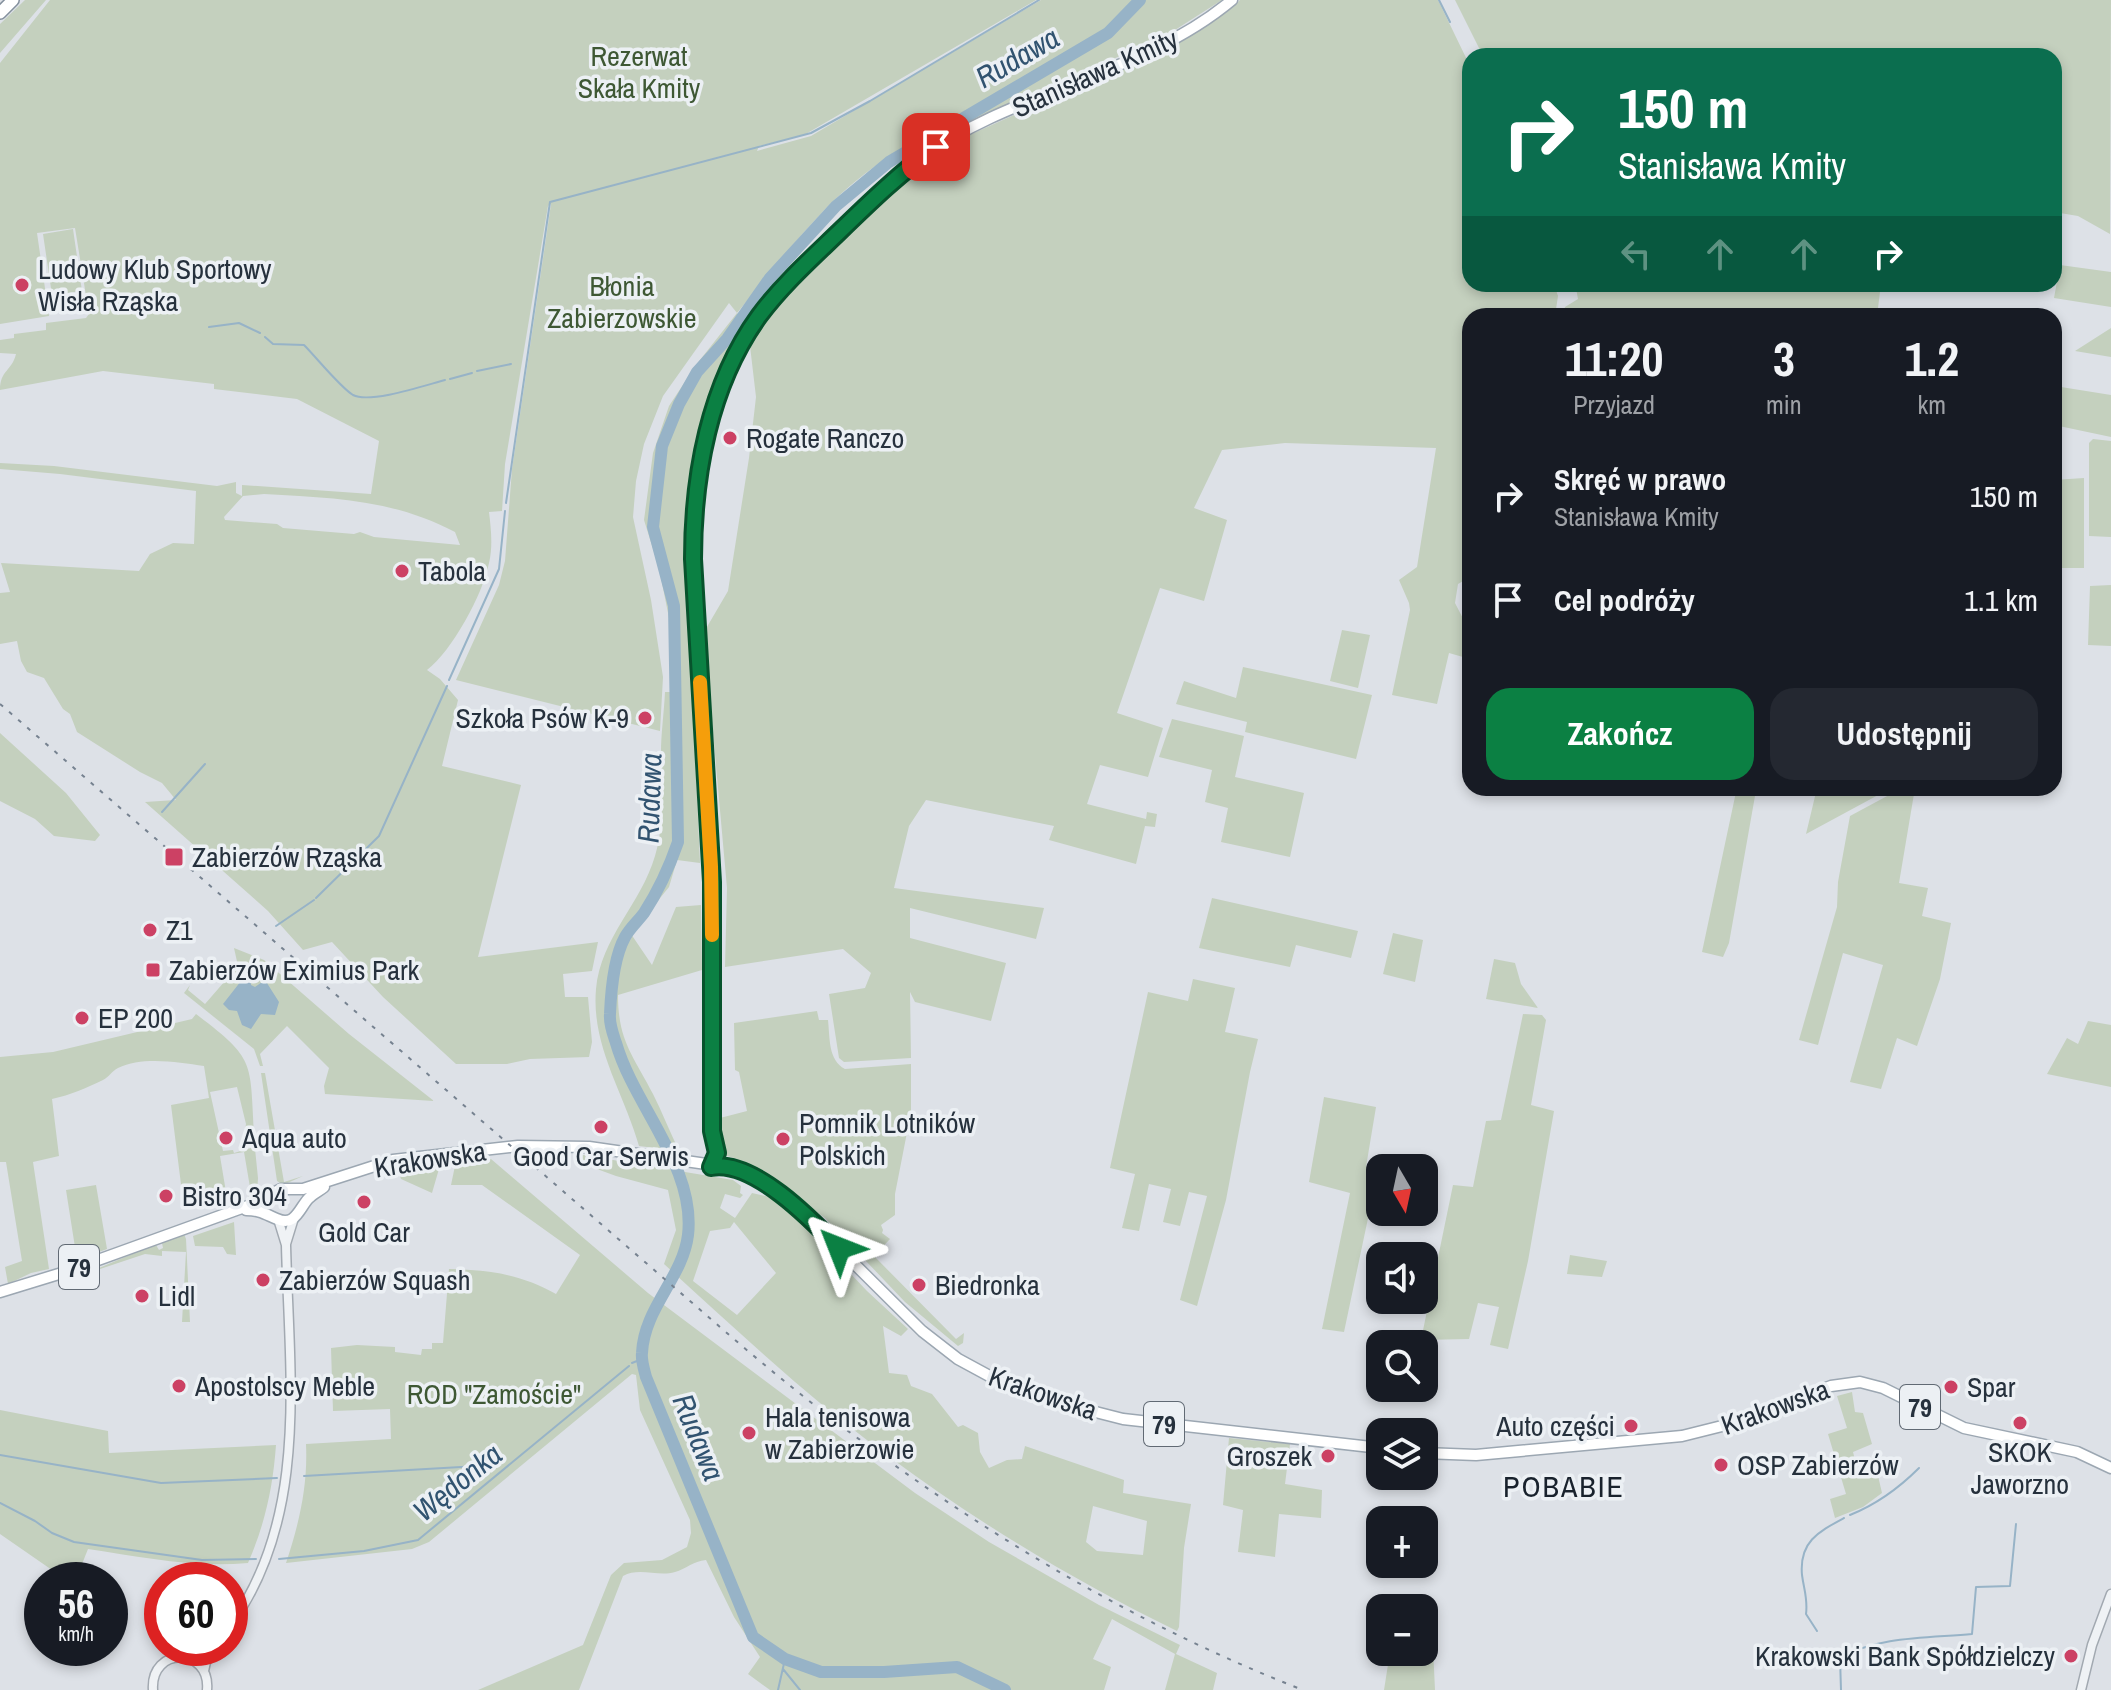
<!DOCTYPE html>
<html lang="pl">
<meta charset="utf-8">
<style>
:root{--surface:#171b24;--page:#242831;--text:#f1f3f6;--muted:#9ea1a6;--accent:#0b8043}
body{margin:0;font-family:"Archivo Narrow",sans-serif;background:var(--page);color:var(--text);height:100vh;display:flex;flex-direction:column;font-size:30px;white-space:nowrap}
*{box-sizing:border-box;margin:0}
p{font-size:26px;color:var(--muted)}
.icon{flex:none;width:44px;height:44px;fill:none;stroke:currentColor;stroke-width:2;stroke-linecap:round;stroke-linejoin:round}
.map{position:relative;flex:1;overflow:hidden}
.details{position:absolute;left:1462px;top:308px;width:600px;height:488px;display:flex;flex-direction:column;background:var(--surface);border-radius:24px;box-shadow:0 4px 12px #0003}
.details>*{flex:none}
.top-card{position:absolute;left:1462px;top:48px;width:600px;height:244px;border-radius:24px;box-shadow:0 4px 12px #0003;background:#0b6e4f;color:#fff;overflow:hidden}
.needle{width:52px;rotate:171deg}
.buttons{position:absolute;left:1366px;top:1154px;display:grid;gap:16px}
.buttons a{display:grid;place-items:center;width:72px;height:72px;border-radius:16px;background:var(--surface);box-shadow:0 4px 12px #0003;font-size:40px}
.speed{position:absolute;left:24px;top:1562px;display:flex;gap:16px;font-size:40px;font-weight:700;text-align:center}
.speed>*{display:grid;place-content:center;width:104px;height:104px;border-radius:50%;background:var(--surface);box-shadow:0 4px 12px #0003;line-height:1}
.speed small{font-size:20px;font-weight:400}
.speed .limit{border:12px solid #d22;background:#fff;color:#111}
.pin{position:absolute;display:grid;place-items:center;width:68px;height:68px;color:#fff;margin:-34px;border-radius:16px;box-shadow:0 4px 12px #0006}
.me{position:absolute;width:88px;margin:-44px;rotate:315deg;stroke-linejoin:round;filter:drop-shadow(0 0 6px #0008)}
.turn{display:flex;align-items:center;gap:28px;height:168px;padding:0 24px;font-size:36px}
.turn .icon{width:104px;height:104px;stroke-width:2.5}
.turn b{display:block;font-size:56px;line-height:68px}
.lanes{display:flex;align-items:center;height:76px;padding:0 24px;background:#0003;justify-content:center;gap:40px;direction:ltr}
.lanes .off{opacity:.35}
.eta{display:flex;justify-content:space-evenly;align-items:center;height:136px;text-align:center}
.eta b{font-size:48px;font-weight:700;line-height:56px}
.action{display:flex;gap:16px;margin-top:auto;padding:16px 24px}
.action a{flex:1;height:92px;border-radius:24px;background:var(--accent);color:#fff;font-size:32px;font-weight:700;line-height:92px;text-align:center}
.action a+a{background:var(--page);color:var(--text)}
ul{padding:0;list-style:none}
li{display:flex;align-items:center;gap:24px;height:104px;padding:0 24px}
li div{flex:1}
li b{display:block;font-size:30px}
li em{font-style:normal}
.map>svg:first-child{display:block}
.green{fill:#c4d0be;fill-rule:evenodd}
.water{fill:#97b3c7}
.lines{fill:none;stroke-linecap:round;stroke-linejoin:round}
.stream{stroke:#97b3c7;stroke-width:2}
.river{stroke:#97b3c7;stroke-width:12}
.minor-casing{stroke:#a2a9b1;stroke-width:11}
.major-casing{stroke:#9ca7b2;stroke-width:13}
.highway-casing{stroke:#84909d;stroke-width:14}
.minor{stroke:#eff2f5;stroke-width:8}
.major{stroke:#fff;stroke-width:10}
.highway{stroke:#fff;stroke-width:11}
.rail{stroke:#768290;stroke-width:2;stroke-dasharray:4 8;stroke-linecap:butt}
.route-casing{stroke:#07532c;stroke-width:20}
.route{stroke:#0b8043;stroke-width:14}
.slow{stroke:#f59e0b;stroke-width:14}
.poi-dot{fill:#cc4164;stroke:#ecf0f4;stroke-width:3}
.labels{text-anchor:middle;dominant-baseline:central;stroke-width:7;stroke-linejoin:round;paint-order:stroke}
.shield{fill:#ecf0f4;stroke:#616a74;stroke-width:2}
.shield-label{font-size:26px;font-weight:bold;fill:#26313d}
.park-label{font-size:28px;fill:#3e5834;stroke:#ecf0f4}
.street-label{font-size:28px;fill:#26313d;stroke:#ecf0f4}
.poi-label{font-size:28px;fill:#26313d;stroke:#ecf0f4;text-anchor:start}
.water-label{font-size:30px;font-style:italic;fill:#315370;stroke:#ecf0f4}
.neighbourhood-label{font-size:30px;letter-spacing:2px;fill:#19222d;stroke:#ecf0f4}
</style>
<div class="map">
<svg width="2111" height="1690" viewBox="0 0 2111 1690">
<rect width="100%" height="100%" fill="#dde1e7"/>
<path class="green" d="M25 0H46L0 53V24Z
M50 0H1036L804 135 759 146 757 151 811 136 1041 0H1222L1164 37 963 124 936 138 932 130C891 153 849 182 818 217 789 247 764 281 737 313L746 322C708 383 692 457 685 528L700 863 677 860 669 887 631 934 652 965 676 907 701 905 702 970 618 995C618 1041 633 1055 653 1094 662 1112 670 1132 679 1151L639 1146C624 1093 591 1046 596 989 601 937 641 904 655 856 665 823 661 787 661 753 661 733 664 713 665 692H673L672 633 659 568 644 520 653 453 669 406 696 365 737 313 729 303 663 396 644 444 636 481 633 517 651 600 663 677 660 731 456 680 499 585 505 561 512 469 551 204 548 206 505 464 502 511 489 512C491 529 493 546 489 563 483 594 452 651 427 670L440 679 458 700 442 766 521 785 478 957 598 942 592 971 563 974 565 997H588L592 1042 589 1057 530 1059 507 1064H456L383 997 332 942 303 950 268 911 145 802 176 800 162 783 140 772 77 732 70 714 63 709 44 678 27 672 21 661 17 641 0 644V593L10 592 1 563 139 571 150 554 173 543 194 544 196 491 60 474 0 469V463L54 466 217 486 236 482V493L242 496V485L371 494 379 441 297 399 214 389V384L103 371 0 390C0 370 12 371 16 354L0 353V340L14 338V334L46 330V323L86 318 89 314 75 228 37 233 49 316 0 324V63ZM264 494C333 498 392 499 455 532L460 545 374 537 360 532 354 534 283 528 277 524 225 520 224 517 243 496Z
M1240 0H1438L1470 66V284H1554L1558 296 1555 316H1470V581L1465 580 1458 584 1455 603 1470 632V659L1449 653 1437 704 1392 695 1410 610 1409 603 1399 580 1417 567 1436 448 1285 443 1222 450 1194 508 1227 520 1204 601 1160 588 1117 713 1163 728 1148 777 1100 765 1087 804 1146 819 1147 812 1157 814 1155 827 1145 826 1136 864 1049 840 1054 826 926 800 909 826 894 888 1044 908 1036 939 910 908V938L1006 963 991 1021 915 1002 910 992 911 1058 844 1062 839 1058 829 994 865 988 871 973 843 949 725 967 727 888 704 632 728 591 749 458 756 397 750 346 786 290 936 150 1183 39 1227 12Z
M1455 0H2111L2110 234 2078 216 2054 212V56H1483Z
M73 229 82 291 52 295 43 234Z
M2060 265 2111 272V307L2054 298Z
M1568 284H1881L1877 316H1563L1565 307 1578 299 1576 288Z
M2111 328V357L2075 351Z
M2061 387 2111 395V437L2059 426 2056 419Z
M2093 439 2111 441V537L2089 536V443Z
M2084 478V568H2054V480Z
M2111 585V646L2088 645 2090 586Z
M1342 630 1370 635 1358 688 1330 681Z
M1243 667 1372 695 1356 759 1245 732 1247 722 1176 704 1184 681 1236 698Z
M1172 719 1244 736 1235 777 1304 793 1290 857 1221 842 1228 808 1205 802 1212 770 1159 757Z
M0 733 66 793 100 835 95 841 54 836 35 819 0 801Z
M1817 788H1881L1880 794 1806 834Z
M1902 788H1915L1899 883 1928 888 1922 916 1951 923 1940 979 1917 1046 1897 1038 1881 1089 1850 1082 1883 965 1843 953 1818 1045 1799 1040 1837 907 1838 882 1850 816Z
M1736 792 1755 796 1729 943 1723 957 1702 952Z
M1212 898 1358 931 1351 958 1296 945 1290 967 1199 948Z
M1393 933 1423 940 1415 982 1383 974Z
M234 948 264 960 349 1034 434 1101 325 1094 324 1086 329 1068 287 1026 260 1054 263 1066H260L254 1049 184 993 190 985 188 990 205 1004 238 966Z
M1494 959 1515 963 1521 984 1538 1008 1486 999Z
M1193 979 1235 988 1225 1032 1258 1039 1250 1072 1226 1200 1197 1306 1180 1300 1207 1196 1189 1192 1180 1226 1163 1222 1171 1189 1149 1184 1139 1231 1122 1228 1135 1174 1110 1168 1148 992 1188 1001Z
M817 1011 819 1020H828C830 1038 828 1060 845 1069L911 1064V1112L895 1194V1215L881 1225 883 1230 882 1233 890 1239 874 1256 956 1339 964 1333 963 1343 958 1346 905 1302 825 1218 782 1187 741 1166 737 1159 724 1155 720 1118 747 1111 739 1072 735 1070 734 1023Z
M196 1014C255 1059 250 1060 254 1132L245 1130 246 1124 237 1087 210 1092 223 1151 233 1150 234 1153 251 1148V1140L254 1139 258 1178 257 1193 248 1197 251 1193 244 1152 220 1156 228 1204 224 1194 184 1208 171 1105 209 1098 204 1066C178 1062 142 1056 118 1068 112 1071 109 1077 103 1080 86 1088 71 1095 52 1099L59 1156 33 1162 49 1269 31 1273 8 1284 5 1267 22 1261 6 1162H0V1057L53 1052 192 1019Z
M1523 1014 1542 1015 1546 1020 1531 1105 1554 1111 1528 1261 1508 1349 1490 1345 1499 1307 1478 1303 1469 1339 1421 1340 1453 1185 1473 1187 1486 1121 1501 1120Z
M2088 1021 2111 1025V1087L2047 1074 2067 1038 2078 1044Z
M261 1073H265L284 1182 303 1176 283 1185 277 1181Z
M1324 1097 1376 1107 1366 1167 1378 1171 1344 1332 1322 1329 1350 1193 1309 1182Z
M577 1154 733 1180 741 1186 740 1193 743 1195 740 1198 725 1194 720 1208 735 1218 752 1193 770 1197 807 1228 867 1291 908 1329 901 1336 883 1326 889 1373 907 1375 911 1386 932 1394 958 1427 963 1425 978 1433 980 1452 989 1468 1007 1460 1022 1459 1025 1446 1124 1480 1123 1493 1191 1504 1184 1548 1179 1627 1177 1631C1041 1565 911 1481 795 1382 751 1344 708 1304 664 1264L676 1230 668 1190 616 1176 575 1161ZM734 1222 776 1273 737 1315 693 1281 710 1231 730 1228ZM1093 1506 1147 1521 1143 1555 1097 1551 1086 1542Z
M491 1159 648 1293 915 1493 989 1542 1099 1605 1180 1645 1176 1654 1217 1673 1213 1690H1165L1175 1654 1112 1619 1093 1659 1111 1667 1104 1690H770L748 1674 760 1657 734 1617 706 1560C693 1561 686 1569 675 1572 658 1577 639 1567 623 1576L579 1690H478L583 1645 611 1575 624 1563 662 1560 687 1547 691 1533 690 1520 640 1410 636 1375 632 1374 429 1542 412 1549 286 1563C299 1524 308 1486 306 1444L391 1439 390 1409 333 1411 331 1348 357 1345 395 1347V1352L421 1355 422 1349H432V1343H443L449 1269C489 1270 521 1274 556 1294L580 1255 482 1185H451L456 1161Z
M441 1162 432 1193 401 1179 398 1170Z
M96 1185 107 1249 77 1260 66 1190Z
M234 1222 236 1255 227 1254 223 1247 195 1246 193 1236Z
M184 1234 186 1239 190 1322H182L186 1252 162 1251V1256L145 1254 76 1277 75 1275 92 1271 151 1246 156 1245 159 1250 163 1248 162 1243Z
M1570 1255 1607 1261 1602 1277 1567 1274Z
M1852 1392 1855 1412 1863 1413 1872 1444 1853 1452 1858 1472 1876 1467 1882 1493 1863 1507 1835 1518 1830 1499 1846 1494 1828 1434 1847 1428 1837 1396Z
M0 1410 108 1431 109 1453 276 1445C273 1487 265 1524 248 1563 193 1568 142 1557 88 1549L76 1579 52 1570 0 1534Z
M1229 1438 1290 1444 1285 1484 1322 1490 1321 1518 1279 1514 1275 1557 1238 1552 1243 1510 1223 1505Z
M1399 1604 1431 1605 1435 1690H1384L1390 1652H1424V1608H1398Z"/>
<path class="water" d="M250 975 251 985 255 987 265 980 279 1002 275 1015 261 1014 251 1029 242 1025 237 1011 229 1010 223 1004 241 981Z"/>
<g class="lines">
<path class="stream" d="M1439 0 1450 22
M209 327 239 323 260 333
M265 337 273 344 304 345C316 357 340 387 353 395 370 404 426 385 445 380
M477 371 511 364
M450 379 472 373
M506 503 550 202 811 133 870 101 1039 0
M449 680 499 569 505 511
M162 812 205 764
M316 898 379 836 447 686
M276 926 314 900
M632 1363 642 1359
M0 1455 161 1483 277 1478
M304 1476 496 1465
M0 1503 35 1521 52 1533 74 1542 202 1560 256 1559
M1850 1515C1875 1505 1900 1487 1919 1468
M279 1559 364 1551 418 1540 629 1366
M1817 1631 1806 1614C1808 1599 1804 1590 1802 1575 1799 1542 1818 1532 1844 1518
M783 1669 800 1690
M778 1690 785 1659
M1841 1690 1840 1658C1878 1636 1929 1638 1972 1634L1976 1587 2010 1586 2016 1524"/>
<path class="river" d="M1005 1690 957 1667 884 1672H821L785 1659 753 1637 646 1377C644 1369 641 1360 642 1353 644 1308 683 1277 688 1235 696 1167 634 1106 616 1043 613 1034 609 1024 610 1014 611 990 614 957 625 937 630 928 638 921 644 913 659 890 669 868 678 842L674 606 653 527 662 446 679 404 697 372 727 339 770 278 836 206 889 162 1108 33 1140 0"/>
<defs>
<path id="minor" d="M286 1244 294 1218
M230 1626C310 1516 289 1373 286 1245L278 1219
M204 1671 206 1662 215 1648
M153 1690C150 1646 211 1647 207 1690
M2081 1690 2092 1645 2111 1594"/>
<path id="major" d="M711 1167C720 1153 713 1145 712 1131 712 1022 715 914 708 806 704 754 701 703 698 651 691 544 688 431 746 335 770 297 803 267 835 236 862 210 888 181 919 159 1014 90 1141 76 1232 0
M246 1210C260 1210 265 1214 277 1219 295 1227 299 1209 308 1199 312 1194 319 1191 324 1187
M0 1292 62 1273 253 1204 281 1189H303L393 1160 518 1146 589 1147 727 1167 766 1183 793 1203 922 1331 958 1359 1006 1385 1064 1404 1123 1419 1380 1448
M1424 1453 1476 1455 1682 1436 1730 1424 1831 1386 1860 1382 1883 1388 1964 1428 2077 1452 2111 1468"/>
<path id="highway" d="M0 13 13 0"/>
</defs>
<use href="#minor" class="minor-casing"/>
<use href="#major" class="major-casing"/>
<use href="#highway" class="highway-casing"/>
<use href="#minor" class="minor"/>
<use href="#major" class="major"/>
<use href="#highway" class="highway"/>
<path class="rail" d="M0 704 742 1346C911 1489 1096 1609 1303 1690"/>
</g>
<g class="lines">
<defs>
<path id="route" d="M839 1248C812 1220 753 1159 711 1167L717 1153 712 1131V882L693 559C693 476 709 385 759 316 782 285 812 258 839 232 870 202 901 172 936 147"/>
</defs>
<use href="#route" class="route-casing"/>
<use href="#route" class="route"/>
<path class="slow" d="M700 682 711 867 712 935"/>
</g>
<g class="poi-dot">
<circle cx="22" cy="285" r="8"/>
<circle cx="730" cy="438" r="8"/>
<circle cx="402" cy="571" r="8"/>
<circle cx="645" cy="718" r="8"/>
<rect x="164" y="847" width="20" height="20" rx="4"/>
<circle cx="150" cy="930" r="8"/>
<rect x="145" y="962" width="16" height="16" rx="4"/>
<circle cx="82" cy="1018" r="8"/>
<circle cx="601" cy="1127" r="8"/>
<circle cx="226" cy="1138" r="8"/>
<circle cx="783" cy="1139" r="8"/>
<circle cx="166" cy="1196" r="8"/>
<circle cx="364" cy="1202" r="8"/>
<circle cx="263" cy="1280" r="8"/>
<circle cx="919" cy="1285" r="8"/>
<circle cx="142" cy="1296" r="8"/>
<circle cx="179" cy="1386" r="8"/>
<circle cx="1951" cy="1387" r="8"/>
<circle cx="2020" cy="1423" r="8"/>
<circle cx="1631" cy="1426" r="8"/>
<circle cx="749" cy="1433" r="8"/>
<circle cx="1328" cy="1456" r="8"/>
<circle cx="1721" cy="1465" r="8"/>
<circle cx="2071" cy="1656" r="8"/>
</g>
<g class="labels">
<g class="shield">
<rect x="59" y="1245" width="40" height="44" rx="6"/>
<rect x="1900" y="1385" width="40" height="44" rx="6"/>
<rect x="1144" y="1402" width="40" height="44" rx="6"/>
</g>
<g class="shield-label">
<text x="79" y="1267">79</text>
<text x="1920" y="1407">79</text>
<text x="1164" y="1424">79</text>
</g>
<g class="park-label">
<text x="639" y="56">Rezerwat<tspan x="639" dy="32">Skała Kmity</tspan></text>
<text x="622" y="286">Błonia<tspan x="622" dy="32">Zabierzowskie</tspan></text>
<text x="494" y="1394">ROD "Zamoście"</text>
</g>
<g class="street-label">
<text transform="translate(1095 73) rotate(-24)">Stanisława Kmity</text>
<text transform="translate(430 1159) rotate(-9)">Krakowska</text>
<text transform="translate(1043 1393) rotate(19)">Krakowska</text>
<text transform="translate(1775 1407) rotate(-20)">Krakowska</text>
</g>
<g class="poi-label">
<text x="38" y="269">Ludowy Klub Sportowy<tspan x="38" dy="32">Wisła Rząska</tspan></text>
<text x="746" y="438">Rogate Ranczo</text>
<text x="418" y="571">Tabola</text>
<text x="629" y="718" text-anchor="end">Szkoła Psów K-9</text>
<text x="192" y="857">Zabierzów Rząska</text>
<text x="166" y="930">Z1</text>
<text x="169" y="970">Zabierzów Eximius Park</text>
<text x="98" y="1018">EP 200</text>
<text x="799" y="1123">Pomnik Lotników<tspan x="799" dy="32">Polskich</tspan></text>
<text x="242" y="1138">Aqua auto</text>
<text x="601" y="1156" text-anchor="middle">Good Car Serwis</text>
<text x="182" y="1196">Bistro 304</text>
<text x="364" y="1232" text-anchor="middle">Gold Car</text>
<text x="279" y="1280">Zabierzów Squash</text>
<text x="935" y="1285">Biedronka</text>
<text x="158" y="1296">Lidl</text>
<text x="195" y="1386">Apostolscy Meble</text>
<text x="1967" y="1387">Spar</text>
<text x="765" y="1417">Hala tenisowa<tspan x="765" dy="32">w Zabierzowie</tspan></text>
<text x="1615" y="1426" text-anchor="end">Auto części</text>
<text x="2020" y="1452" text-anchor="middle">SKOK<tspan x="2020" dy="32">Jaworzno</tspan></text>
<text x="1312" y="1456" text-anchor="end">Groszek</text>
<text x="1737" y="1465">OSP Zabierzów</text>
<text x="2055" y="1656" text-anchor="end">Krakowski Bank Spółdzielczy</text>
</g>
<g class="water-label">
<text transform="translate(1017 57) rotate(-30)">Rudawa</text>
<text transform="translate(649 798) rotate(-88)">Rudawa</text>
<text transform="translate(699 1437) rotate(68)">Rudawa</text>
<text transform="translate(457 1482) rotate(-39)">Wędonka</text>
</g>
<g class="neighbourhood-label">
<text x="1564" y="1486">POBABIE</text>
</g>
</g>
</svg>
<div class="buttons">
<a><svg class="needle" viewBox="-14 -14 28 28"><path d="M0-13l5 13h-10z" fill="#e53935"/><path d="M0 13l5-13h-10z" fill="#9ea1a6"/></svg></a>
<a><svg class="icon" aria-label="sound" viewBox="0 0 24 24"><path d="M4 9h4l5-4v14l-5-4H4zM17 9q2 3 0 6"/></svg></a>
<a><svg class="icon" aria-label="search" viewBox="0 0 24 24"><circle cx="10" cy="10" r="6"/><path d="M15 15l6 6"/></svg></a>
<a><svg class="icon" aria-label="layers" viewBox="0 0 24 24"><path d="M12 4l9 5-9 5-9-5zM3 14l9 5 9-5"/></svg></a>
<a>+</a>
<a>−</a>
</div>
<div class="speed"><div>56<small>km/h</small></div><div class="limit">60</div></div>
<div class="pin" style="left:936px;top:147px;background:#d93025"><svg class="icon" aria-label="arrive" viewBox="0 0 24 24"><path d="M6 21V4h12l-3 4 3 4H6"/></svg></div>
<svg class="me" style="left:839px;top:1248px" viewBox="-20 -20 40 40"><path d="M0-17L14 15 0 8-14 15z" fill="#0b8043" stroke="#fff" stroke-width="4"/></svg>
<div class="top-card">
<div class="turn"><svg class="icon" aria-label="right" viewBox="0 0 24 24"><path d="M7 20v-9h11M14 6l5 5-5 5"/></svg><div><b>150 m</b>Stanisława Kmity</div></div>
<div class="lanes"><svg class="icon off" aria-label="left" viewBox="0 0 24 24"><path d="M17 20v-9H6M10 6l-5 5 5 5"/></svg><svg class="icon off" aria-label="ahead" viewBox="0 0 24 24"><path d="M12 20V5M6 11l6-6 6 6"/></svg><svg class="icon off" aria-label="ahead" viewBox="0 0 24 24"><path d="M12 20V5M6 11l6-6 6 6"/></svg><svg class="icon" aria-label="right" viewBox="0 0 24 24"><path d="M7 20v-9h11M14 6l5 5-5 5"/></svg></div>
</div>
<section class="details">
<div class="eta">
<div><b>11:20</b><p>Przyjazd</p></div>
<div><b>3</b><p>min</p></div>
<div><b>1.2</b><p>km</p></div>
</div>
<ul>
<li><svg class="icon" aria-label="right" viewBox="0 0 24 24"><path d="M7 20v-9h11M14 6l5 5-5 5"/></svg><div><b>Skręć w prawo</b><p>Stanisława Kmity</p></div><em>150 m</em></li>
<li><svg class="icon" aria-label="arrive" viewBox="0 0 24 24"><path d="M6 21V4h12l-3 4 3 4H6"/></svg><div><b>Cel podróży</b></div><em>1.1 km</em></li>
</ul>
<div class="action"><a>Zakończ</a><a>Udostępnij</a></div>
</section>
</div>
